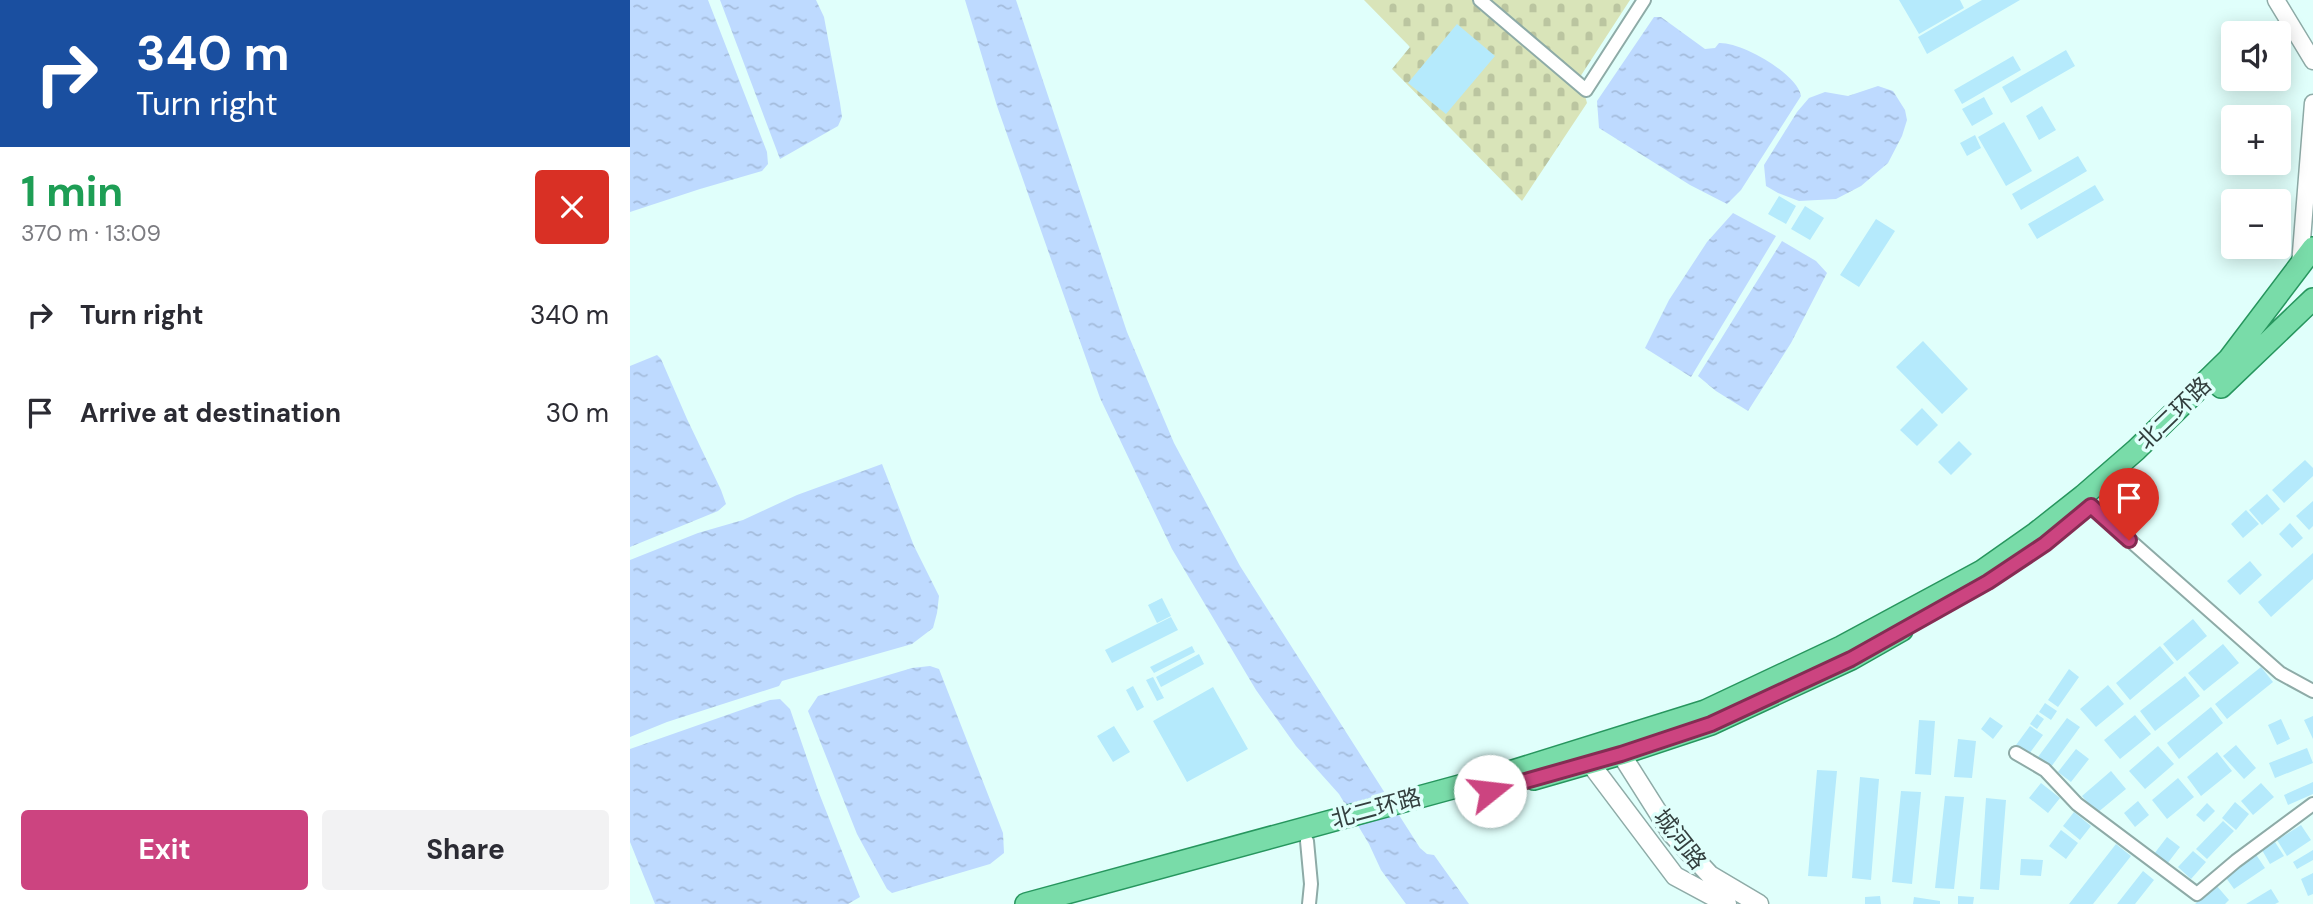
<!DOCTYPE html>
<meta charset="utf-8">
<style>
:root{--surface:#fff;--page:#f2f2f3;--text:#2b2b33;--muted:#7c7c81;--accent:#cc4480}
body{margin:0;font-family:"DM Sans","Noto Sans SC",sans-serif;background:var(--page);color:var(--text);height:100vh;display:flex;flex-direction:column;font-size:26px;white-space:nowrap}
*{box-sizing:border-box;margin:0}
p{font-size:23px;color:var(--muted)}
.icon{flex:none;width:38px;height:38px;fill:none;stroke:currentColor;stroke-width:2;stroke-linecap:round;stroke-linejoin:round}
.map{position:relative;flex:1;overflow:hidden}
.drawer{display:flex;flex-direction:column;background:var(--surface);width:630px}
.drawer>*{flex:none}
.hud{background:#1a4fa0;color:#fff;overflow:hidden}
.buttons{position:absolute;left:1591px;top:21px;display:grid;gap:14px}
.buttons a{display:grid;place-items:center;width:70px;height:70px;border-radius:7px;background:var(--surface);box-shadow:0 4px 18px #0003;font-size:35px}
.pin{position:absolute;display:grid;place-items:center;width:60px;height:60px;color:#fff;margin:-72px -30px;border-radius:50% 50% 50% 0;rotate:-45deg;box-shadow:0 0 7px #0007}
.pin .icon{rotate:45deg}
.me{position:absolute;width:77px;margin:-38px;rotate:74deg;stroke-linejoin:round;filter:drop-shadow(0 0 5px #0008)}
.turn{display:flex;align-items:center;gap:24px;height:147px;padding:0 21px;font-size:32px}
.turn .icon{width:91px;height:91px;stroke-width:2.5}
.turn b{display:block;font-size:49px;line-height:60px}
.round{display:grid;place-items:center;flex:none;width:74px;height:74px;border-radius:7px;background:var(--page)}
.head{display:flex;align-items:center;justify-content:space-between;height:119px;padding:0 21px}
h1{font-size:42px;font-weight:700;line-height:52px;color:#1e9e55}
.button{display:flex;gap:14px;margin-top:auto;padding:14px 21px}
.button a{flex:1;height:80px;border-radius:7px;background:var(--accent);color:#fff;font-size:28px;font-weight:700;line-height:80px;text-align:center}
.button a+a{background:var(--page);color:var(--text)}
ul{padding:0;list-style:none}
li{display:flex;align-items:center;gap:21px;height:98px;padding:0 21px}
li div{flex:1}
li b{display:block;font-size:26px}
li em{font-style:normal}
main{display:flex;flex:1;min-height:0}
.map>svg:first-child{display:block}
.cemetery{fill:url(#cemetery-stones)}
.water{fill:url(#water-ripples)}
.building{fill:#b5eafc}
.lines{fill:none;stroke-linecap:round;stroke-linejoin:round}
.minor-casing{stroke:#8eaba7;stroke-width:16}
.tertiary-casing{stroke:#8eaba7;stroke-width:19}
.secondary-casing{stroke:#8eaba7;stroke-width:21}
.primary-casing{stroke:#27965e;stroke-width:24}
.minor{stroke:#fff;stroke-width:12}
.tertiary{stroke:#fff;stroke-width:16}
.secondary{stroke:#fff;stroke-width:18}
.primary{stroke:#79dca9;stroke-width:21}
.route-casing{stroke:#852c53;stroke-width:18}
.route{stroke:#cc4480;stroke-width:12}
.labels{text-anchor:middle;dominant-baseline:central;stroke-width:7;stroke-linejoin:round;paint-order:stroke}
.street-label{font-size:23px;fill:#333f3e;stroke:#e0fffb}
</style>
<main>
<section class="drawer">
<div class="hud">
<div class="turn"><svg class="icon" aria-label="right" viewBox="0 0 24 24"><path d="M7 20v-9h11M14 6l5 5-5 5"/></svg><div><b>340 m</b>Turn right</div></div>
</div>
<div class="head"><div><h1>1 min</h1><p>370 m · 13:09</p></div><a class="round" style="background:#d93025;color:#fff"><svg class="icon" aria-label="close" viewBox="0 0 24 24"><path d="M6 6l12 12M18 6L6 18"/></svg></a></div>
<ul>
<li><svg class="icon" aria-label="right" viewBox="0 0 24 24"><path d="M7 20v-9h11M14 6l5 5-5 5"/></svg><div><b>Turn right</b></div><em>340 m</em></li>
<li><svg class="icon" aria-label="arrive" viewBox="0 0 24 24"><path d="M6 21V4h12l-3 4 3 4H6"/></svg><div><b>Arrive at destination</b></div><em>30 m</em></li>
</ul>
<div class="button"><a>Exit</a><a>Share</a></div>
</section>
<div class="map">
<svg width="1683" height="904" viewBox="0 0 1683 904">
<defs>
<pattern id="cemetery-stones" width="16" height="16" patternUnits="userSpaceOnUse" patternTransform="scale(1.75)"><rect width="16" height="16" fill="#d9e4b9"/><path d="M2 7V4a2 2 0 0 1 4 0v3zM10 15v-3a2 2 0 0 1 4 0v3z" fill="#bbc5a0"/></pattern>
<pattern id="water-ripples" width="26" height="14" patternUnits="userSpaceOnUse" patternTransform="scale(1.75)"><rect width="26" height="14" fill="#bedaff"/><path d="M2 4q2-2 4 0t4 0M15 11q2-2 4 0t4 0" fill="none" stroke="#a4bcdc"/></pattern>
</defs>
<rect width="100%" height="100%" fill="#e0fffb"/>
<path class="cemetery" d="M734 0H1000L950 77 957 103 892 201 762 69 780 47Z"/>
<path class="water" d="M0 0H78L137 152 138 164 132 171 70 189 0 212Z
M90 0H186L194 17 210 103 212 117 208 126 150 159Z
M335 0H386L497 332 544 443 610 566 790 848 797 854 804 855 839 904H776L751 870 739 844 709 794 666 746 626 690 542 549 470 398 367 106Z
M1024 17H1031L1075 49 1085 48 1089 43C1111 42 1167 73 1171 96L1111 190 1097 204 1060 185 969 128 967 101Z
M1248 86 1263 91 1275 110 1277 120 1272 136 1258 163 1231 186 1206 199 1169 201 1148 193 1136 186 1134 165 1167 112 1179 98 1195 92 1218 96Z
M1103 213 1146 236 1061 377 1015 348 1039 300 1077 242Z
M1152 241 1186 261 1197 273 1161 343 1118 411 1086 391 1068 376Z
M27 355 31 359 57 419 91 490 96 504 88 511 0 547V366Z
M252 464 284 546 309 596 307 613 303 628 282 644 152 681 149 686 37 722 0 737V560L68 533 113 520 167 495Z
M300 666 309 669 373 833 374 853 360 864 262 893 257 889 227 834 178 711 188 696 282 668Z
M150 699 160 709 189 793 230 897 218 904H25L0 842V749L140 700Z"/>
<path class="building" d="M1269 0H1330L1334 8 1289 34Z
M1352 0H1390L1297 54 1288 37Z
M827 24 865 56 816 114 778 83Z
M1436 50 1445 66 1381 103 1372 87Z
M1383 56 1391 70 1332 104 1324 90Z
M1354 97 1363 114 1342 126 1332 109Z
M1412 106 1426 130 1409 140 1396 116Z
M1374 122 1402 171 1376 186 1348 137Z
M1345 135 1351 148 1337 156 1330 143Z
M1448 156 1457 171 1391 210 1382 194Z
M1465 185 1474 200 1407 239 1398 224Z
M1149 196 1166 206 1156 224 1138 214Z
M1175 206 1194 218 1180 240 1161 229Z
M1246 219 1265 231 1229 287 1210 275Z
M1293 341 1338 389 1312 414 1266 367Z
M1292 408 1308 425 1287 446 1270 430Z
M1329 441 1342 454 1321 475 1308 462Z
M1675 460 1683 468V476L1654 503 1642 490Z
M1637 494 1650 509 1632 525 1619 510Z
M1683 501V526L1679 530 1666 516Z
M1616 510 1629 524 1613 538 1601 524Z
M1660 523 1673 538 1662 548 1649 534Z
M1683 553V579L1641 617 1628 602Z
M1620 561 1632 575 1610 595 1597 581Z
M532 598 541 616 527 623 518 605Z
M541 617 548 630 482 663 475 650Z
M1563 619 1577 636 1547 661 1533 644Z
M1593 644 1609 663 1574 691 1558 673Z
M562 646 565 652 524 673 520 667Z
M1530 646 1544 663 1500 700 1486 683Z
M569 654 574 664 531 687 526 677Z
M1631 667 1643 682 1597 719 1585 704Z
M1439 669 1449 677 1428 707 1418 700Z
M1555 676 1570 696 1525 731 1510 711Z
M523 677 534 698 527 701 516 680Z
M1478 685 1494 704 1466 727 1450 709Z
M503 686 514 707 507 711 496 690Z
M583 687 618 749 557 782 523 721Z
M1415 703 1427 711 1421 720 1409 712Z
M1581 707 1593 723 1549 759 1537 743Z
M1407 714 1414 719 1407 729 1400 724Z
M1505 715 1521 734 1490 759 1474 740Z
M1683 716V739L1674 720Z
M1360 717 1373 726 1363 739 1351 729Z
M1437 718 1450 727 1421 767 1408 757Z
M1651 719 1660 739 1647 745 1638 725Z
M1289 720 1305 721 1301 775 1285 774Z
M484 726 500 752 483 762 467 736Z
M1400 726 1413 735 1399 754 1386 745Z
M1328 739 1346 741 1342 778 1324 777Z
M1606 745 1626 768 1614 779 1593 756Z
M1528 746 1544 764 1515 789 1499 771Z
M1677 748 1683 763 1645 778 1639 763Z
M1446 749 1459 759 1441 782 1428 772Z
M1587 752 1602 771 1571 796 1557 777Z
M1187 770 1207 771 1197 877 1178 876Z
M1481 771 1496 789 1467 813 1452 796Z
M1230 777 1249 779 1241 880 1222 878Z
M1548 778 1564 797 1537 819 1522 800Z
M1683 782V794L1658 805 1654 795Z
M1411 783 1430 798 1418 813 1399 798Z
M1631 783 1644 797 1623 815 1611 801Z
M1271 791 1291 792 1282 884 1262 882Z
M1315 796 1334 797 1324 889 1305 888Z
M1356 798 1376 800 1369 890 1350 889Z
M1508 801 1519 815 1505 827 1494 813Z
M1605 802 1619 814 1606 830 1592 818Z
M1577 803 1585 811 1574 822 1566 815Z
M1444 812 1461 826 1450 840 1433 826Z
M1593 821 1604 831 1577 859 1566 849Z
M1671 825 1681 840 1657 856 1647 840Z
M1431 830 1448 843 1436 859 1419 846Z
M1537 837 1550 847 1537 864 1524 854Z
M1645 842 1654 856 1640 864 1632 850Z
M1486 844 1501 856 1463 904H1439Z
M1683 850V860L1667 869 1663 862Z
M1563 851 1576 862 1561 879 1548 867Z
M1625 853 1635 868 1604 889 1594 875Z
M1391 859 1413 860 1411 876 1390 875Z
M1513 871 1524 880 1505 904H1487Z
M1683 873V894L1678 896 1671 879Z
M1586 885 1599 900 1595 904H1565Z
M1641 889 1649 902 1645 904H1616Z
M1250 896 1251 904H1235V897Z
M1328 896 1344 897 1343 904H1328Z
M1284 897 1310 901V904H1283Z"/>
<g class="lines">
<defs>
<path id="minor" d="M850 0 956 90 1014 0
M1461 506 1650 673 1683 691
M1386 753 1415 770 1447 804 1567 894 1606 861 1683 804
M677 841 681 884 679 904"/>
<path id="tertiary" d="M1646 0 1683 61
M1670 265 1683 103"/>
<path id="secondary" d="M991 754 1041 833 1080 875 1129 904
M960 763 1045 876 1097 904"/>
<path id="primary" d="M1591 387 1683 299
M904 779 991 754 1081 724 1221 659 1272 630
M396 904 870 775 1075 711 1211 647 1352 571 1406 533 1453 496 1506 450 1599 359 1683 248"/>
</defs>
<use href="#minor" class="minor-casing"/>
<use href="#tertiary" class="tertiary-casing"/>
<use href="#secondary" class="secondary-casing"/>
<use href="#primary" class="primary-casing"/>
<use href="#minor" class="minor"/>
<use href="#tertiary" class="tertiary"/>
<use href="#secondary" class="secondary"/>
<use href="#primary" class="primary"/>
</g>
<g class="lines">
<defs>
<path id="route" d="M860 791 991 754 1081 724 1221 659 1358 582 1415 544 1461 506 1499 540"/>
</defs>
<use href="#route" class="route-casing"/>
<use href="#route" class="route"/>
</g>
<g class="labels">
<g class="street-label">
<text transform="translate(1544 413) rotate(-44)">北二环路</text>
<text transform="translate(746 808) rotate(-15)">北二环路</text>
<text transform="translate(1050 839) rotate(52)">城河路</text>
</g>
</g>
</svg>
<div class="buttons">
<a><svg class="icon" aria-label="sound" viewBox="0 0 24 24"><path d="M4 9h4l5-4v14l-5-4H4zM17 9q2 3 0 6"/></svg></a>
<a>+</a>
<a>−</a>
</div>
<div class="pin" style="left:1499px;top:540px;background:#d93025"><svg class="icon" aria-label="arrive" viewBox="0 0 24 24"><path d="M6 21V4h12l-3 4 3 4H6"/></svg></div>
<svg class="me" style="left:860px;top:791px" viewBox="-20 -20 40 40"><circle r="19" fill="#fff"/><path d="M0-13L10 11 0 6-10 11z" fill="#cc4480"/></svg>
</div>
</main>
